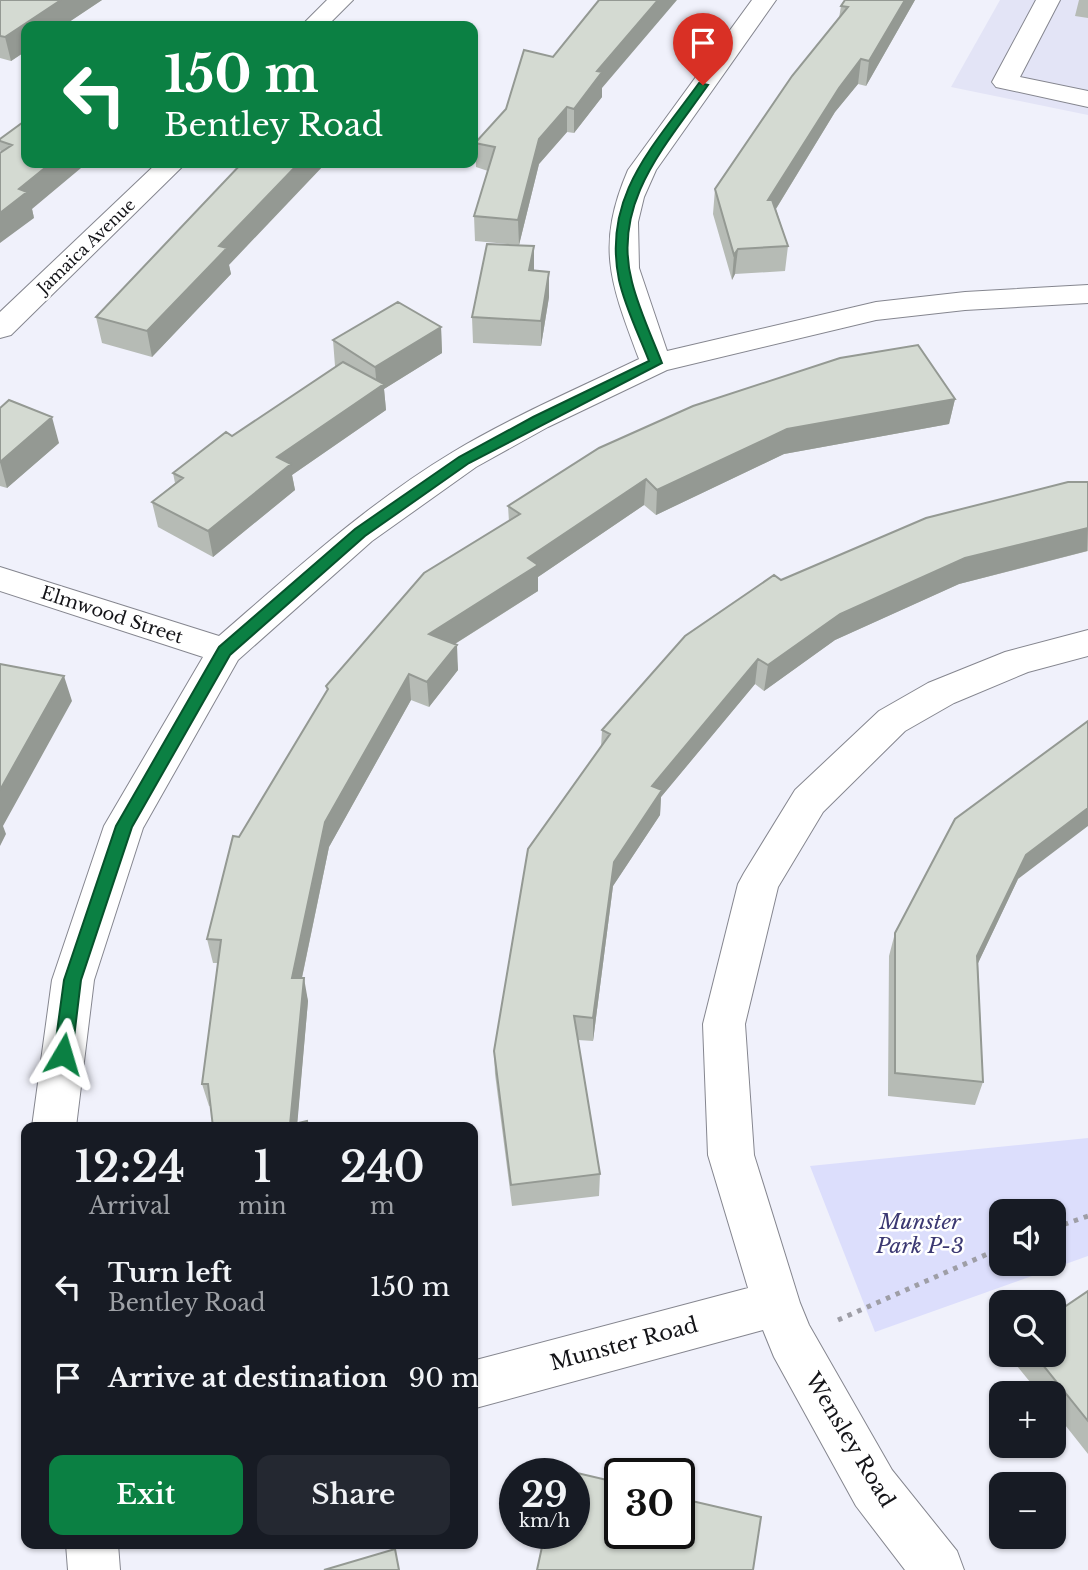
<!DOCTYPE html>
<meta charset="utf-8">
<style>
:root{--surface:#171b24;--page:#242831;--text:#f1f3f6;--muted:#9ea1a6;--accent:#0b8043}
body{margin:0;font-family:"Libre Baskerville",serif;background:var(--page);color:var(--text);height:100vh;display:flex;flex-direction:column;font-size:26px;white-space:nowrap}
*{box-sizing:border-box;margin:0}
p{font-size:23px;color:var(--muted)}
.icon{flex:none;width:38px;height:38px;fill:none;stroke:currentColor;stroke-width:2;stroke-linecap:round;stroke-linejoin:round}
.map{position:relative;flex:1;overflow:hidden}
.side{position:absolute;left:21px;top:1122px;width:457px;height:427px;display:flex;flex-direction:column;background:var(--surface);border-radius:14px;box-shadow:0 2px 5px #0004}
.side>*{flex:none}
.top-card{position:absolute;left:21px;top:21px;width:457px;height:147px;border-radius:14px;box-shadow:0 2px 5px #0004;background:#0b8043;color:#fff;overflow:hidden}
.tools{position:absolute;left:989px;top:1199px;display:grid;gap:14px}
.tools a{display:grid;place-items:center;width:77px;height:77px;border-radius:14px;background:var(--surface);box-shadow:0 2px 5px #0004;font-size:35px}
.speed{position:absolute;left:499px;top:1458px;display:flex;gap:14px;font-size:35px;font-weight:700;text-align:center}
.speed>*{display:grid;place-content:center;width:91px;height:91px;border-radius:50%;background:var(--surface);box-shadow:0 2px 5px #0004;line-height:1}
.speed small{font-size:18px;font-weight:400}
.speed .limit{border:4px solid #111;border-radius:10px;background:#fff;color:#111}
.pin{position:absolute;display:grid;place-items:center;width:60px;height:60px;color:#fff;margin:-72px -30px;border-radius:50% 50% 50% 0;rotate:-45deg;box-shadow:0 0 7px #0007}
.pin .icon{rotate:45deg}
.me{position:absolute;width:77px;margin:-38px;rotate:7deg;stroke-linejoin:round;filter:drop-shadow(0 0 5px #0008)}
.turn{display:flex;align-items:center;gap:24px;height:147px;padding:0 28px;font-size:32px}
.turn .icon{width:91px;height:91px;stroke-width:2.5}
.turn b{display:block;font-size:49px;line-height:60px}
.eta{display:flex;justify-content:space-evenly;align-items:center;height:119px;text-align:center}
.eta b{font-size:42px;font-weight:600;line-height:49px}
.primary-button{display:flex;gap:14px;margin-top:auto;padding:14px 28px}
.primary-button a{flex:1;height:80px;border-radius:14px;background:var(--accent);color:#fff;font-size:28px;font-weight:600;line-height:80px;text-align:center}
.primary-button a+a{background:var(--page);color:var(--text)}
ul{padding:0;list-style:none}
li{display:flex;align-items:center;gap:21px;height:91px;padding:0 28px}
li div{flex:1}
li b{display:block;font-size:26px}
li em{font-style:normal}
.map>svg:first-child{display:block}
.built{fill:#e3e4f6}
.green{fill:#dcdefc;fill-rule:evenodd}
.lines{fill:none;stroke-linecap:round;stroke-linejoin:round}
.minor-casing{stroke:#85868f;stroke-width:2}
.path{stroke:#9e9ea6;stroke-width:5;stroke-dasharray:4.5 6;stroke-linecap:butt}
.minor{fill:#fff;fill-rule:evenodd}
.wall{fill:#b6bbb5}
.shaded-wall{fill:#949993}
.building{fill:#d4dad2;stroke:#949993;stroke-width:2}
.route{fill:#0b8043;stroke:#07532c;stroke-width:2}
.labels{text-anchor:middle;dominant-baseline:central;stroke-width:5;stroke-linejoin:round;paint-order:stroke}
.far-street-label{font-size:16px;fill:#141418;stroke:#fff}
.street-label{font-size:18px;fill:#141418;stroke:#fff}
.near-park-label{font-size:21px;font-style:italic;fill:#3c3973;stroke:#fff}
.near-street-label{font-size:21px;fill:#141418;stroke:#fff}
</style>
<div class="map">
<svg width="1088" height="1570" viewBox="0 0 1088 1570">
<rect width="100%" height="100%" fill="#f0f1fb"/>
<path class="built" d="M1000 0H1088V115L951 87Z"/>
<path class="green" d="M1088 1138V1256L875 1332 810 1166ZM1001 1211H1054V1264H1001Z"/>
<g class="lines">
<defs>
<path id="minor" d="M327 0H353L327 26H301Z
M752 0H776L656 170 644 197 638 222 639 268 667 351 876 302 965 292 1088 285V303L965 310 876 320 667 370 548 427 476 467 372 541 238 660 143 828 94 980 76 1127H32L52 980 104 826 203 657 0 591V567L219 636C294 571 368 503 453 452 513 416 577 389 639 359 611 284 595 247 628 170Z
M1036 0H1060L1020 77 1088 91V107L996 87 992 82Z
M157 163H186L11 335 0 338V312Z
M1088 630V656L1028 672 954 703 905 731 823 812 778 887 745 1024 754 1155 800 1303 809 1325 892 1470 957 1551 964 1570H905L856 1506 774 1357 763 1330 472 1409V1361L748 1288 708 1155 703 1024 738 884 744 873 795 790 879 711 928 683 1005 652Z
M66 1544H118L120 1570H68Z"/>
</defs>
<use href="#minor" class="minor-casing"/>
<path class="path" d="M1054 1228 1088 1216
M838 1320 1001 1248"/>
<use href="#minor" class="minor"/>
</g>
<path class="wall" d="M0 0H102L63 26H26V51L11 61 0 58Z
M915 0 866 86 858 84 835 112 776 209 788 246 785 271 735 274 732 280 713 214 715 189 839 18 841 6Z
M1079 0H1088V18L1075 16Z
M602 88V97L574 133 567 132 539 164 519 245 475 241 474 216 488 171 476 167 475 143Z
M26 120 32 209 34 218 0 150V139Z
M534 246V271L549 297 541 346 473 343 472 317Z
M229 265 231 274 152 357 102 343 96 317Z
M441 327 442 353 384 389 386 410 292 475 295 490 213 557 158 527 152 502 175 483 173 473 232 436 337 366H335L333 340Z
M955 399 949 424 784 454 656 515 644 505 538 577V591L455 644 458 670 429 707 411 700 329 847 302 978 308 1001 297 1123 309 1127 209 1106 202 1084 218 963H213L207 939 239 837 327 691 326 686 509 522 508 506Z
M0 408 59 443 7 488 0 486Z
M1088 482V551L959 584 835 640 764 691 755 684 661 797 660 815 613 886 593 1041 578 1040 600 1174 599 1196 512 1206 495 1074 494 1051 601 747 602 730 781 580Z
M1018 879 978 963 983 1082 975 1105 888 1096 889 956 895 933Z
M1088 1291V1454L1054 1411V1393H1039L1009 1356 1010 1354H1054Z"/>
<path class="shaded-wall" d="M61 0H102L63 26H26V51L11 61 5 37Z
M658 0H677L602 88V97L574 133V109L597 71Z
M905 0H915L866 86 869 61Z
M861 59 858 84 835 112 766 225 768 200 839 88Z
M567 107V132L539 164 519 245 518 220 539 139Z
M51 163H87L32 209 34 218 0 243V213L19 189Z
M299 163H326L229 265 231 274 152 357 147 331 219 246Z
M534 246V272L529 270Z
M738 249 735 274 732 280 734 255Z
M549 272V297L541 346V321Z
M441 327 442 353 384 389 386 410 292 475 295 490 213 557 208 531 277 457 377 389 375 367Z
M955 399 949 424 784 454 656 515 657 490 787 429Z
M52 417 59 443 7 488 0 462Z
M646 479 644 505 538 577V591L431 659 429 634 528 558Z
M1088 528 1087 551 959 584 835 640 764 691 768 665 840 614 965 558Z
M457 645 458 670 429 707 427 682Z
M758 659 755 684 661 797 660 815 613 886 593 1041V1018L614 862 652 786Z
M409 674 411 700 329 847 297 1001 292 978 325 822Z
M64 676 72 701 3 826 6 834 0 846V790Z
M1088 808V826L1018 879 970 980 977 956 1026 855Z
M304 978 308 1001 297 1127 290 1125Z"/>
<path class="building" d="M0 0H61L5 37 0 36Z
M599 0H658L597 71 602 72 574 109 567 107 539 139 518 220 474 216 495 147 475 143 506 109 524 50 553 57Z
M845 0H905L869 61 861 59 839 88 768 200H772L788 246 738 249 734 255 715 189 792 76 848 7 841 6Z
M26 120V163H51L19 189 27 192 0 213V153L12 145 0 141V139Z
M242 163H299L219 246 227 248 147 331 96 317Z
M487 244 534 246 529 270 549 272 541 321 472 317Z
M398 302 441 327 375 367 333 340Z
M918 345 955 399 787 429 657 490 646 479 528 558 538 565 429 634 457 645 427 682 409 674 325 822 292 978H304L290 1125 307 1121 308 1127H213L208 1084H202L221 940 207 939 233 836 239 837 328 689 326 686 424 573 520 514 508 506 599 448 693 406 840 358Z
M343 362 384 384 277 457 291 464 208 531 152 502 183 478 173 473 226 432 232 436Z
M9 400 52 417 0 462V408Z
M1068 482H1088V528L965 558 840 614 768 665 758 659 652 786 662 790 614 862 593 1018 574 1016 600 1174 511 1185 494 1051 528 849 610 734 602 730 685 636 774 575 781 580 926 518Z
M0 664 64 676 0 790Z
M1088 721V808L1026 855 977 956 983 1082 895 1073V933L955 819Z
M1088 1291V1421L1034 1354H1054V1314Z
M560 1469 620 1483V1533H679V1498L761 1517 753 1570H537L545 1533H574V1474H559Z
M395 1549 399 1570H324Z"/>
<path class="route" d="M699 83 708 85C666 145 611 203 632 282 639 310 652 337 662 363L469 463 365 536 230 655 132 827 81 980 72 1054 63 1061 57 1059 54 1054 64 980 116 826 219 647 355 529 459 457 533 417 649 361C639 335 625 307 619 280 602 196 653 147 699 83Z"/>
<g class="labels">
<g class="far-street-label">
<text transform="translate(86 246) rotate(-44)">Jamaica Avenue</text>
</g>
<g class="street-label">
<text transform="translate(112 615) rotate(18)">Elmwood Street</text>
</g>
<g class="near-park-label">
<text x="920" y="1222">Munster<tspan x="920" dy="24">Park P-3</tspan></text>
</g>
<g class="near-street-label">
<text transform="translate(624 1344) rotate(-15)">Munster Road</text>
<text transform="translate(850 1440) rotate(59)">Wensley Road</text>
</g>
</g>
</svg>
<div class="tools">
<a><svg class="icon" aria-label="sound" viewBox="0 0 24 24"><path d="M4 9h4l5-4v14l-5-4H4zM17 9q2 3 0 6"/></svg></a>
<a><svg class="icon" aria-label="search" viewBox="0 0 24 24"><circle cx="10" cy="10" r="6"/><path d="M15 15l6 6"/></svg></a>
<a>+</a>
<a>−</a>
</div>
<div class="speed"><div>29<small>km/h</small></div><div class="limit">30</div></div>
<div class="pin" style="left:703px;top:85px;background:#d93025"><svg class="icon" aria-label="arrive" viewBox="0 0 24 24"><path d="M6 21V4h12l-3 4 3 4H6"/></svg></div>
<svg class="me" style="left:63px;top:1054px" viewBox="-20 -20 40 40"><path d="M0-17L14 15 0 8-14 15z" fill="#0b8043" stroke="#fff" stroke-width="4"/></svg>
<div class="top-card">
<div class="turn"><svg class="icon" aria-label="left" viewBox="0 0 24 24"><path d="M17 20v-9H6M10 6l-5 5 5 5"/></svg><div><b>150 m</b>Bentley Road</div></div>
</div>
<section class="side">
<div class="eta">
<div><b>12:24</b><p>Arrival</p></div>
<div><b>1</b><p>min</p></div>
<div><b>240</b><p>m</p></div>
</div>
<ul>
<li><svg class="icon" aria-label="left" viewBox="0 0 24 24"><path d="M17 20v-9H6M10 6l-5 5 5 5"/></svg><div><b>Turn left</b><p>Bentley Road</p></div><em>150 m</em></li>
<li><svg class="icon" aria-label="arrive" viewBox="0 0 24 24"><path d="M6 21V4h12l-3 4 3 4H6"/></svg><div><b>Arrive at destination</b></div><em>90 m</em></li>
</ul>
<div class="primary-button"><a>Exit</a><a>Share</a></div>
</section>
</div>
